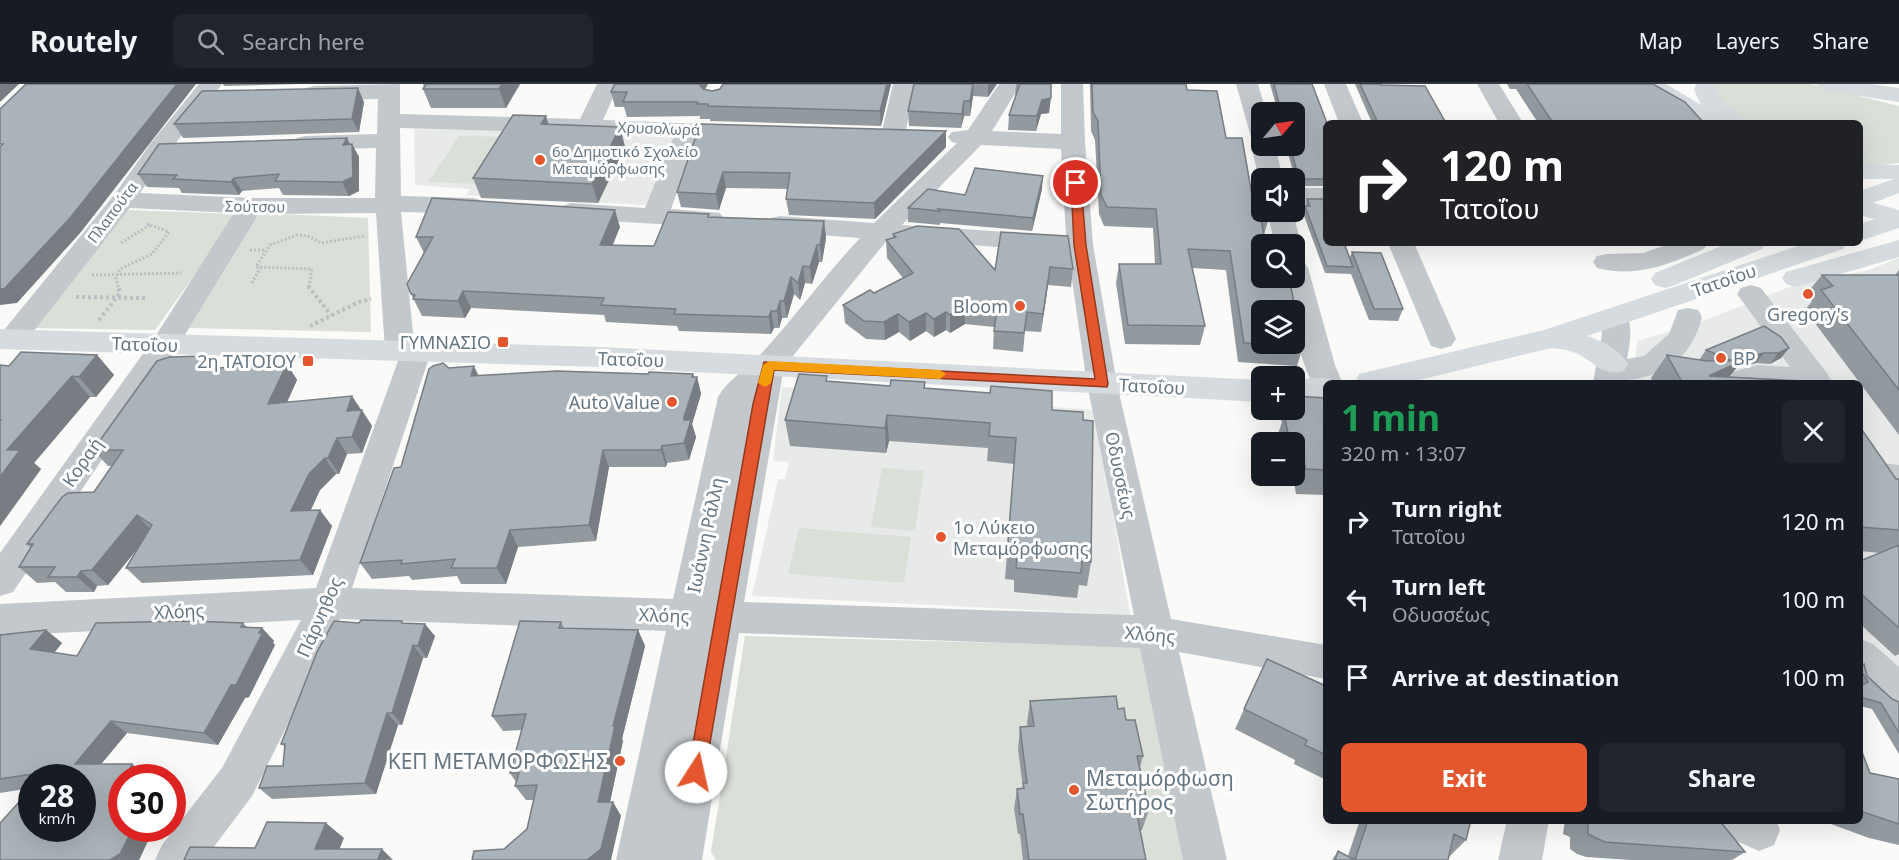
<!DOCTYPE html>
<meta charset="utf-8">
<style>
:root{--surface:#171b24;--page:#20242c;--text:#f1f3f6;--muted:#9ea1a6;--line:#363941;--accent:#e4572e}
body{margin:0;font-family:"Noto Sans",sans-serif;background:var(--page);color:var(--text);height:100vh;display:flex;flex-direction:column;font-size:22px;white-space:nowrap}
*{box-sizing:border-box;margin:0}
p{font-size:20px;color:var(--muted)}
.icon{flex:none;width:33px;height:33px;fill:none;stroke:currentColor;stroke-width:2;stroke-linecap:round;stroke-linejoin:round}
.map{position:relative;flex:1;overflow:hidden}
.sheet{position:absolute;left:1323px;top:296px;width:540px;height:444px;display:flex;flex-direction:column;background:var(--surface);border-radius:9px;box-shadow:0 6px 24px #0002}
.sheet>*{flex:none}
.guide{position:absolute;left:1323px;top:36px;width:540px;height:126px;border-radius:9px;box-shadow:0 6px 24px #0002;background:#202124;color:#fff;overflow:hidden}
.needle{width:39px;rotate:61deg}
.tools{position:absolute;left:1251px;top:18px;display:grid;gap:12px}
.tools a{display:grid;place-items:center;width:54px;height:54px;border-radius:9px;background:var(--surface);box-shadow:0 6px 24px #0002;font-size:30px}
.speed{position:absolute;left:18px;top:680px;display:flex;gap:12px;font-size:30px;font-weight:700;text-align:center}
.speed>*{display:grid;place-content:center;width:78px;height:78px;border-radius:50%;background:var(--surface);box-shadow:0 6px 24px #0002;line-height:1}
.speed small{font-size:15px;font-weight:400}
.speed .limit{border:9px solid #d22;background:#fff;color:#111}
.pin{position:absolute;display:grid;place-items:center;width:51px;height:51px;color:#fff;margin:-26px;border:3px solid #fff;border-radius:50%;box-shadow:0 2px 6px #0007}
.me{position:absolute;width:66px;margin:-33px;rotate:10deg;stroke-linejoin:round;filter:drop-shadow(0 0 4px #0008)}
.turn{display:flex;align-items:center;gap:21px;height:126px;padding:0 18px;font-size:27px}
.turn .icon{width:78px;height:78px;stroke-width:2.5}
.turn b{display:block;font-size:42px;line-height:51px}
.round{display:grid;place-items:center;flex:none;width:63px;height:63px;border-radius:9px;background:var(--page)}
.headline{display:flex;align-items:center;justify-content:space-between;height:102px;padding:0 18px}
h1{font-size:36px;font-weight:700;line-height:45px;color:#1e9e55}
.action{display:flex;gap:12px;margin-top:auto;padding:12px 18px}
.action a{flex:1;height:69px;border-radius:9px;background:var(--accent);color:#fff;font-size:24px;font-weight:700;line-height:69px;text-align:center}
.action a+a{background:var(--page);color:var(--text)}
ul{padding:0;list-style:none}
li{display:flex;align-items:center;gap:18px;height:78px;padding:0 18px}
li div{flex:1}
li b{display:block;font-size:22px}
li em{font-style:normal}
header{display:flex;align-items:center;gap:36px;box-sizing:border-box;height:84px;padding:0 30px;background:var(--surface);border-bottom:2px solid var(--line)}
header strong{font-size:28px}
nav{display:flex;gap:33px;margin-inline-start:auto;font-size:21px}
.search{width:420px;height:54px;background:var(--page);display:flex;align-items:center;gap:15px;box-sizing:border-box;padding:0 21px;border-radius:9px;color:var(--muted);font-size:22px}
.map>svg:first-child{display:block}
.built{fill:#e8e9e9}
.green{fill:#dadfd7}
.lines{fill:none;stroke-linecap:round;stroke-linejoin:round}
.path-far1{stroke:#bbbfc2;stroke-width:3;stroke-dasharray:2 2;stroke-linecap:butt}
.path{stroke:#bbbfc2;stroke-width:4;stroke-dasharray:3 3;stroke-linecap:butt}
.minor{fill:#c3c8cc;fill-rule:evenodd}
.major{fill:#d6dbdf;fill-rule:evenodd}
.highway{fill:#d6dbdf;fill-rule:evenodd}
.wall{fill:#929a9f;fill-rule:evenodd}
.shaded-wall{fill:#777d82}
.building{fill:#aab3b9;stroke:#777d82;stroke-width:1.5;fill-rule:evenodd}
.route{fill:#e4572e;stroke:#94391e;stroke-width:1.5}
.slow{fill:#f59e0b}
.poi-dot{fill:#e4572e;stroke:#fff;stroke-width:2}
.labels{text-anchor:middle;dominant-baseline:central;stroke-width:6;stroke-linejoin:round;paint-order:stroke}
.far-street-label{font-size:15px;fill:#657683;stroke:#fff}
.far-poi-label{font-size:15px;fill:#657683;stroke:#fff;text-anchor:start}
.street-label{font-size:18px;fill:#657683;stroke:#fff}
.poi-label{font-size:18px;fill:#657683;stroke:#fff;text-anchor:end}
.near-poi-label{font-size:21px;fill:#657683;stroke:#fff;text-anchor:end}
</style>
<header>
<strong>Routely</strong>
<div class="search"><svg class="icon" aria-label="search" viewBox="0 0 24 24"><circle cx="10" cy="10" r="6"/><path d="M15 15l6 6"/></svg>Search here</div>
<nav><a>Map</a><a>Layers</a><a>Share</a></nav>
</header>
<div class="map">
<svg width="1899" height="776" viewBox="0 0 1899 776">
<rect width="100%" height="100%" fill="#fafaf8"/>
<path class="built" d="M414 45 676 50 648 119 644 121 466 111 470 105 415 101Z
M1899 174V631L1860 620V298H1631L1638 257 1703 237 1805 197 1866 187Z
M782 303 1095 326 1130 531 752 512 778 395H785L789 378 773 377Z"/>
<path class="green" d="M1716 0H1811L1899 22V79L1884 81H1860V39H1748L1717 15Z
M459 52 510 53 482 100 428 98Z
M129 126 238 130 155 246 29 244Z
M260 129 368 134 371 248 189 244Z
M882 384 924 387 915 447 871 443Z
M799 444 911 453 904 499 788 490Z
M745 552 1139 563 1143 566 1187 776H716L711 768Z"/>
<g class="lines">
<path class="path-far1" d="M121 159 150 141
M250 166H266
M92 191 181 189
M252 199 261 183
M118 203 116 194 120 185 152 170 169 148 145 139
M309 203 312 185 256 183 270 161 297 151 308 152 321 159 365 152"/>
<path class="path" d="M308 202 331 231
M76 213 145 214
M99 236 120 209 118 202
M310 242 359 218 371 215"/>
<path class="minor" d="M199 0H222L168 69 140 109 251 114H375L376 64 305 66 297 64 293 59 297 54 305 52 377 50 378 15 314 16 306 14 303 9 306 4 314 2 400 0V30L580 35 597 0H619L603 36 752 42 756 47 752 52 744 54 697 53 671 125 720 129 724 135 720 141 711 143 571 135 562 132 558 127 562 122 571 119 645 124 674 52 400 44 401 112 474 114 483 117 487 122 483 127 474 130 401 128 414 259 426 261 431 268 352 504 673 515 718 313C727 296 747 285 760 271 795 233 825 191 860 154L780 148 771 146 767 140 771 134 780 132 874 139 957 59 952 58 948 53 952 48 968 46 999 0H1021L992 47 1061 50V0H1083L1085 58 1093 161 1117 300 1171 535 1326 561V595L1179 568 1227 776H1183L1140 564 739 549 702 776H616L666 547 340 535 252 712 204 776H155L162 761 222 684 301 536 0 552V520L316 504 398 277 390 274 385 267 376 129 259 130 175 267 13 508 0 512V469L155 253 234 129 130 124 22 262 12 265 2 262 0 251 114 111 151 59ZM981 61 1061 65 1066 152 902 141ZM888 155 1068 168 1087 300 1134 531 744 518 784 283Z
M893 0H915L905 51 901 56 893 58 885 56 881 51Z
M1236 0H1258L1266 28H1262V62H1275L1283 94H1262V98L1259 94 1251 62 1253 60Z
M1324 0H1346L1363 39H1339Z
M1477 0H1499L1523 39H1499Z
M1294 104H1326V120H1294Z
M1267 128H1293L1301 160 1297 166H1294V160H1275Z
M1388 159H1414L1456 255 1451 262 1441 265 1431 262Z
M1672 159H1709C1704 167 1694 169 1685 173 1657 185 1628 192 1597 184L1593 178 1597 172 1607 170 1643 169Z
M1294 176 1304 178 1308 184 1335 281 1342 298H1326V308L1316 306C1303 283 1294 252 1294 226H1291L1283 194H1294Z
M1751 201 1761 204 1827 289 1832 298H1711L1715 290 1736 287 1757 281 1790 283 1737 210 1741 204Z
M1614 224 1624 226C1634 242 1630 258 1627 275L1644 272 1669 250 1678 226 1688 224 1698 226 1702 233C1687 290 1645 298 1593 298L1602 251 1600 233 1604 226Z
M1881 379 1899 381V407L1869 401 1864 392 1869 383Z
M1860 555 1873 560 1899 583V626L1885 620 1860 597Z
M1507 736H1549L1542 776H1498Z
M1717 736H1776L1780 746 1774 761 1759 767 1723 751Z"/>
<path class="major" d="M1899 93V109L1860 124V107Z
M1899 127V144L1860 157V140Z
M1899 156V173L1796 203 1786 200 1782 194 1786 188Z
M1729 159H1766L1762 165 1675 201 1665 204 1655 201 1651 195 1655 189Z
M1807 159H1847L1843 165 1587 252C1603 257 1619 265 1628 280L1624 287C1604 293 1596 280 1580 271 1571 266 1561 265 1551 264L1411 298H1355L1359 290 1544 246Z
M0 245 601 263 1262 296V318L601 283 0 265Z
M1326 294 1338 298H1326V316L1294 317V295Z"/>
<path class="highway" d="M1640 0H1666L1701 21 1694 6 1696 0H1718C1712 18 1740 26 1749 39H1697L1643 5Z
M1817 0H1871L1899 4V18L1828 7 1820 5Z
M1860 81H1899V95H1860Z
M1860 115 1899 126V142L1860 131Z"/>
</g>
<path class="wall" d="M223 0H298L224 2Z
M423 0H520L506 24H431L423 5 424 3Z
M615 0H708L705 5 712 7 891 0 881 42 710 37V35H700V32L627 33 624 23H615L611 8Z
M914 0H997L988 13 973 12 970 32H964L961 44 909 42 908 27Z
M1016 0H1051L1049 29 1041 30 1036 47 1008 46 1009 31 1015 13Z
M1090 0H1186L1187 6 1226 54 1252 111 1270 131 1264 150 1262 194 1303 262 1297 282 1238 278 1226 186 1192 184 1205 242 1200 261 1125 260 1116 199 1119 180H1155L1153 144 1104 142 1099 130 1095 56 1091 47Z
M1270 0H1312L1326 39V102H1297L1286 62H1294V28H1278Z
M1355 0H1381V1L1446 39H1372Z
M1507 0H1653L1704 39H1538L1516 5H1510Z
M364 18 359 48 183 54 174 40Z
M700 40 946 47V63L875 135 789 131 786 115 788 105 726 104 719 126 681 123 677 108Z
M549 41 620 43 625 63 598 119 481 114 473 94Z
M352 60 359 73V107L349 112 283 111 279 104 242 107 239 111 182 109 179 104 147 103 138 90Z
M1042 105 1032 147 940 139V141L908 138V124L965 111Z
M1307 115 1350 173 1352 168 1403 225 1398 237 1369 236 1351 190 1325 189 1303 129Z
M709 133 824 137 826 154 822 178H819L812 200 805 199 800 216 794 210 787 234H782L779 244H774L771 250 679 247 677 242 606 238 604 231 471 224 465 234 422 232 411 210 424 169 416 153 620 143 612 161 654 162Z
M1001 148 1073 185 1071 203 1048 201 1041 248 1025 247 1023 268 993 265 994 243 965 240 950 249 946 246 934 253 926 247 910 257 899 248 885 256 866 255 845 239 843 221 874 209 903 194 887 174 886 156 893 154V150L995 186Z
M1622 159H1645L1638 162 1625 160Z
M1899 186V351L1805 226 1812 217 1806 210 1822 191H1895Z
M1789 264 1781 274 1770 280 1756 279 1737 283 1729 293 1821 298H1653L1651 294 1667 271 1699 276 1706 266Z
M97 271 114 291 96 313H90L34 379 41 385 0 442V281L9 282Z
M287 280 297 296 287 318 362 326 372 342 362 369 347 370 339 390H336L320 406 311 426 332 442 313 491 142 499 126 484 138 463 108 501 97 502 94 508H66L55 498 37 499 19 483 31 464 27 460 94 408 112 382H108L93 366 213 284Z
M449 284 478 292 693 290 694 293H697L701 310 692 340 696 353 689 376 667 379 666 383H609L596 457 518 463 506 500H461L457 492 412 496 409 492 372 495 360 479Z
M828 297 890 302 925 298V305L1052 326 1083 336 1091 478 1087 502 1079 501 1077 514 1014 508V496L1005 495 1014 380 987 377 988 364 889 357 886 369 790 362 785 336Z
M1326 314V411L1296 410 1294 398H1284L1283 392H1294V358H1276V356L1282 338 1281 337 1285 326H1294Z
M1860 343 1896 395H1899V570L1895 572 1860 540V477L1880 469 1860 467Z
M189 537 243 539 247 543 262 544 274 557 273 559 275 561 249 613 245 614 218 661 127 649 101 680H132L141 687H148L156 693H122V744H154L139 776H0V739L31 704 0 709V551L46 546 62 559 54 568 77 572 96 539ZM32 693H82V744H32Z
M561 538 564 544 638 546 645 562 622 655 623 657 610 718H613L621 732 504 765 527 745 534 716H526L515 702 516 698 510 689 522 646 503 647 492 632Z
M359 539H404L435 552 427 574H423L402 641H398L376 710 272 715 259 704 283 682 285 663 281 660Z
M1267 575 1326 602V696L1294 680 1295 676 1235 645Z
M1860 583 1867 592 1892 615 1899 618V670L1872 625 1860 622Z
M1030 617 1118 625 1126 636 1143 672 1140 683 1149 726 1142 746H1140L1146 776H1023L1020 750H1018L1014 725 1017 705 1023 704 1018 665 1020 643H1028L1027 639Z
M1860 663 1870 689 1899 695V761L1869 754 1820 736H1860Z
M1360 736H1471L1466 756 1449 773 1448 776H1332L1338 767 1348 772Z
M1565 736H1719L1745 768 1732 776H1631L1586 773 1577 770 1570 765V753L1563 750Z"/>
<path class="shaded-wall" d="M0 0H19L0 18Z
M177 0H196L81 148 17 219 0 221V205Z
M502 0H520L506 24 499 5Z
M698 0H708L701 13Z
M887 0H891L881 42 880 27Z
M974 0 973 12 970 32V17Z
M988 0H997L988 13Z
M358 4 364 18 359 48 352 35Z
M1051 14 1049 29 1041 30 1036 47 1037 32 1042 16Z
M964 17V32L961 44 962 30Z
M546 32 552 52 541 40Z
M620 43 625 63 598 119 592 100Z
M946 47V63L875 135 874 119Z
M347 54 352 64V60L359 73V107L349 112 342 98 343 61Z
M723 88 726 104 719 126 716 110Z
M1043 92 1042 105 1032 147 1033 134Z
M234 94 242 107 239 111 231 98Z
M615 126 620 143 606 178 600 161Z
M824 137 826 154 822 178 820 161Z
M817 161 819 178 812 200 810 183Z
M803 182 805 199 800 216 798 199Z
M1050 183 1048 201 1041 248 1043 230Z
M791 193 794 210 787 234 784 217Z
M463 207 471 224 465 234 458 217Z
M780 217 782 234 779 244 777 227Z
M965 222V240L950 249V231Z
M771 227 774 244 771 250 769 233Z
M946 228V246L934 253V235Z
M926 229V247L910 257 909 238Z
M898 230 899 248 885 256 884 238Z
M1789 264 1781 274 1770 280 1778 269Z
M1764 269 1756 279 1737 283 1725 298 1709 292 1723 285 1730 276Z
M97 271 114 291 96 313 79 293Z
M204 272 216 289 200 285Z
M287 280 297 296 279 336 268 320Z
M474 282 482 299 471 292Z
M693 290 695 299 697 293 701 310 692 340 696 353 689 376 684 359V336Z
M72 292 90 313 34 379 41 385 0 442V393L7 366Z
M352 312 372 342 362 369 352 353 347 327Z
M887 331 889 357 886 369 885 344Z
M337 354 347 370 339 390 328 374Z
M662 362 667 379 666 383 661 366Z
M603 366 609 383 596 457 589 441Z
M325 374 336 390 320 406 303 442 291 427 309 390Z
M320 426 332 442 313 491 300 476Z
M137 431 152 447 108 501 92 486Z
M510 446 518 463 506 500 497 484Z
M81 487 97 502 94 508 77 493Z
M425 540 435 552 427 574 418 562Z
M262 544 274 557 273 559 275 561 249 613 245 614 218 661 204 649Z
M46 546 62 559 47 578 30 565Z
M638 546 645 562 622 655 623 657 607 732 598 718 613 642Z
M413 561 423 574 402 641 392 629Z
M387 629 398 641 376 710 365 699Z
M111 637 127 649 92 691 75 680Z
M132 680 146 690 148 687 156 693H138L129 686Z
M172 703 176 705 172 713Z
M613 718 621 732 611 776H587Z
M326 739 344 754 335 776 315 765Z
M133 744H154L139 776H110Z
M382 765 393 776 378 775Z"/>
<path class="building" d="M26 0H177L70 134 4 205H0V63L3 60H0V25Z
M426 0H502L499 5H423Z
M615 0H699L703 5 712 7 720 5 723 0H887L880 27 708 22V20H697L698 18H623L627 8H611Z
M914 0H973L970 17H964L962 30 908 27Z
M1020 0H1051V14L1042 16 1037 32 1009 31Z
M1092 0H1186L1187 6 1217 7 1226 54H1242L1252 111 1262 112V128H1269L1270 131H1260L1266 160H1262V194H1289L1303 262 1244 259 1230 167 1188 165 1205 242 1128 241 1119 180H1161L1156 125 1107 123 1101 111 1098 37 1093 28ZM1262 226H1294V260H1262Z
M1274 0H1312L1327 39H1326V95H1299L1290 62H1294V28H1281Z
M1360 0H1381V1L1425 2 1446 39H1378Z
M1527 0H1653L1685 18 1704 39H1553Z
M358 4 352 35 174 40 202 7Z
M513 31 546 32 541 40 620 43 592 100 473 94Z
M700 40 946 47 874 119 786 115 790 89 723 88 716 110 677 108Z
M347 54 343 61 352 60 353 93 342 98 275 97 279 90 234 94 231 98 173 95 177 91 138 90 159 60Z
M975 84 1043 92 1033 134 938 125 940 127 908 124 928 105 965 111Z
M432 114 615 126 600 161 654 162 668 128 709 130 708 133 824 137 820 161H817L810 183 803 182 798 199 791 193 784 217H780L777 227H771L769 233 674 230 676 225 601 221 604 214 463 207 458 217 413 215 415 211 411 210 407 200 433 153H416Z
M1307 115H1326V159H1344L1353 183 1327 182 1305 122H1310Z
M917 142 959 145 995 186 1001 148 1068 152 1073 185 1050 183 1043 230 1027 228 1024 249 994 247 997 225 965 222 950 231 946 228 934 235 926 229 909 238 898 230 884 238 864 237 843 221 870 206 874 209 913 189 886 156 896 153 893 150Z
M1352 168 1381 169 1403 225H1374Z
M1822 191H1899V306L1821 206 1833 202Z
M1764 242 1781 253 1789 264 1778 269H1764L1730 276 1706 266Z
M21 268 97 271 79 293 72 292 7 366H20L0 393V337L1 336H0V281L9 282Z
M1667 271 1707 277H1741L1709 292 1821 298H1682Z
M204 272 202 276H205L200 285 287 280 268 320 352 312 347 327 362 326 352 353 337 354 328 374H325L309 390 291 427 320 426 300 476 126 484 152 441 137 431 92 486 81 487 77 493H48L55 483H19L33 460H27L62 413 68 409 94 408 123 366H93L157 277 170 273Z
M443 279 449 284 474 282 471 292 557 287 648 290 649 288 693 290 692 293H697L684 333V336H691L684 359 662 362 661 366H603L589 441 510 446 497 484H451L455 475 401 480 402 476 360 479 394 384 401 383 429 285 433 282Z
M799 290 827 292 826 297 890 302 891 296 925 298 924 304 990 309 991 302 1052 307V326L1083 328V336L1093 337 1091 478 1082 477 1081 489 1016 484 1017 472 1007 471 1016 354 989 352 990 339 887 331 885 344 785 336Z
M1527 297 1528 298H1513Z
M1294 312 1326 314V386L1306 385 1303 374 1294 373V358H1290L1284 331 1294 332 1293 326H1294Z
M1860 343 1896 395H1899V446L1860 443Z
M1899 461V544L1860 509V477Z
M361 536 402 537V539L425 540 418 562 413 561 392 629H387L365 699 259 704 267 682H283L285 660H281L317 568 334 537 359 539Z
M189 537 243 539 241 543 262 544 259 549 263 548 236 601H231L204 649 111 637 75 680H132L129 686 148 687 145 693H122V744H133L120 770 110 776H0V739L32 704V744H82V693H42L46 688 0 695V551L46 546 30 565 77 572 96 539Z
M520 537 561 538 559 544 638 546 613 642H615L598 718H613L601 765 587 776H472L474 767 504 765 527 745 537 701 515 702 519 689H510L526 630 492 632Z
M1267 575 1326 602V671L1305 661 1307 656 1244 625Z
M1864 580 1867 592 1892 615 1899 618V649L1881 619 1860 613V602L1868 598 1860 585V583Z
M1116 612 1118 625 1124 624 1126 636H1135L1143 672H1137L1149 726 1139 727 1140 731H1137L1146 776H1029L1023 730H1020L1017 705 1024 704 1023 699H1027L1020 643 1034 642 1030 617Z
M1860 663 1870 689 1899 695V740L1860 727Z
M1368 736H1471L1466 756 1454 750 1448 776H1335L1338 767 1355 776Z
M1585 736H1719L1745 768 1605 758 1596 754 1588 750V738Z
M267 738 326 739 315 765H382L378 775H386V776H184L190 763 255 764Z"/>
<path class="route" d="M1076 96 1081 99 1086 161 1108 300 1107 303 774 286 705 688 702 693 696 696 690 693 688 688 753 320 764 278 1095 295 1074 161 1071 99Z"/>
<path class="slow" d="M769 277 940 286 946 290 940 295 774 286 771 299 765 303 758 299 763 281Z"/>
<g class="poi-dot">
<circle cx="540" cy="76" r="6"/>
<circle cx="1808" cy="210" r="6"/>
<circle cx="1020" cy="222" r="6"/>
<rect x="497" y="252" width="12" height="12" rx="3"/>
<circle cx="1721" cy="274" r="6"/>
<rect x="302" y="271" width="12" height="12" rx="3"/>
<circle cx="672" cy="318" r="6"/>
<circle cx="941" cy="453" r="6"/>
<circle cx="620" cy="677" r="6"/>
<circle cx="1074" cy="706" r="6"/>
</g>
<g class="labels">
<g class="far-street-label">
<text transform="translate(659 44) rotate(2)">Χρυσολωρά</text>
<text transform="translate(255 122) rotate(1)">Σούτσου</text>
<text transform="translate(112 128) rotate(-53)">Πλαπούτα</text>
</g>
<g class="far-poi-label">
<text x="552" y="67">6ο Δημοτικό Σχολείο<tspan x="552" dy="17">Μεταμόρφωσης</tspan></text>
</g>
<g class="street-label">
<text transform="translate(1724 196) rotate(-19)">Τατοΐου</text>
<text transform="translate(145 260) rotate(2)">Τατοΐου</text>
<text transform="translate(631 275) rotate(2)">Τατοΐου</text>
<text transform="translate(1152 302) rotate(3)">Τατοΐου</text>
<text transform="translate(82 378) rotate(-55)">Κοραή</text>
<text transform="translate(1121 391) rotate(78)">Οδυσσέως</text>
<text transform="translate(705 451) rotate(-78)">Ιωάννη Ράλλη</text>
<text transform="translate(179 527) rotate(-3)">Χλόης</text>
<text transform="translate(664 531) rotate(2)">Χλόης</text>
<text transform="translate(319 533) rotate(-66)">Πάρνηθος</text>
<text transform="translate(1150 550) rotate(5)">Χλόης</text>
</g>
<g class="poi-label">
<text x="1008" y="222">Bloom</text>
<text x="1808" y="230" text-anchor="middle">Gregory's</text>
<text x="491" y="258">ΓΥΜΝΑΣΙΟ</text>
<text x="1733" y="274" text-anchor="start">BP</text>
<text x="296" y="277">2η ΤΑΤΟΙΟΥ</text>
<text x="660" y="318">Auto Value</text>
<text x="953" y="443" text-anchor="start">1ο Λύκειο<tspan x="953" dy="21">Μεταμόρφωσης</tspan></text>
</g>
<g class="near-poi-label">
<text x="608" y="677">ΚΕΠ ΜΕΤΑΜΟΡΦΩΣΗΣ</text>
<text x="1086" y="694" text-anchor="start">Μεταμόρφωση<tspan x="1086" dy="24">Σωτήρος</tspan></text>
</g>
</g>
</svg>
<div class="tools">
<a><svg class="needle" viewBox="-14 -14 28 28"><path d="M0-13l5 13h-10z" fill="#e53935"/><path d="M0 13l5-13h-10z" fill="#9ea1a6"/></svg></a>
<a><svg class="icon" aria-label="sound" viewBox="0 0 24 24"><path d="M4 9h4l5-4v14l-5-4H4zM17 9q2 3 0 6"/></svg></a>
<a><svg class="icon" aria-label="search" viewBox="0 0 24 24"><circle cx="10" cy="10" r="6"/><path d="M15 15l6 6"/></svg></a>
<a><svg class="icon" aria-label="layers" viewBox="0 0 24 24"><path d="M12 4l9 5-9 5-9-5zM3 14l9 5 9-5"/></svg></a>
<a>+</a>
<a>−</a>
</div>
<div class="speed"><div>28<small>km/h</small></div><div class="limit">30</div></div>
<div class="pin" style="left:1076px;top:99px;background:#d93025"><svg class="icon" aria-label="arrive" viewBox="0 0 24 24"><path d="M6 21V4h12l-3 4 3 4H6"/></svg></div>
<svg class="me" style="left:696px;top:688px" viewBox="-20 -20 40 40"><circle r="19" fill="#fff"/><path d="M0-13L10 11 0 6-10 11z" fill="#e4572e"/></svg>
<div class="guide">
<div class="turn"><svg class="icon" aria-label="right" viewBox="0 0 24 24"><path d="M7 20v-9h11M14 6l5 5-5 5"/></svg><div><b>120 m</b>Τατοΐου</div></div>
</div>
<section class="sheet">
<div class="headline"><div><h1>1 min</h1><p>320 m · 13:07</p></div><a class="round"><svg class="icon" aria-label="close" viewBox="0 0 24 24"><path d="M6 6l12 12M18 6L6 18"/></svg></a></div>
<ul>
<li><svg class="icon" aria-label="right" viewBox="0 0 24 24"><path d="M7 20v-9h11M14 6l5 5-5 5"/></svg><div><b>Turn right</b><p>Τατοΐου</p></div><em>120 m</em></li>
<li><svg class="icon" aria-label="left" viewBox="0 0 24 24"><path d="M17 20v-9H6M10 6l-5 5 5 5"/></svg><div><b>Turn left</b><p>Οδυσσέως</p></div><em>100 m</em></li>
<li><svg class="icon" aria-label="arrive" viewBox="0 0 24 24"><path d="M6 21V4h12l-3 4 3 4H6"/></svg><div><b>Arrive at destination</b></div><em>100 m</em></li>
</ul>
<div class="action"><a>Exit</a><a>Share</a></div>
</section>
</div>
